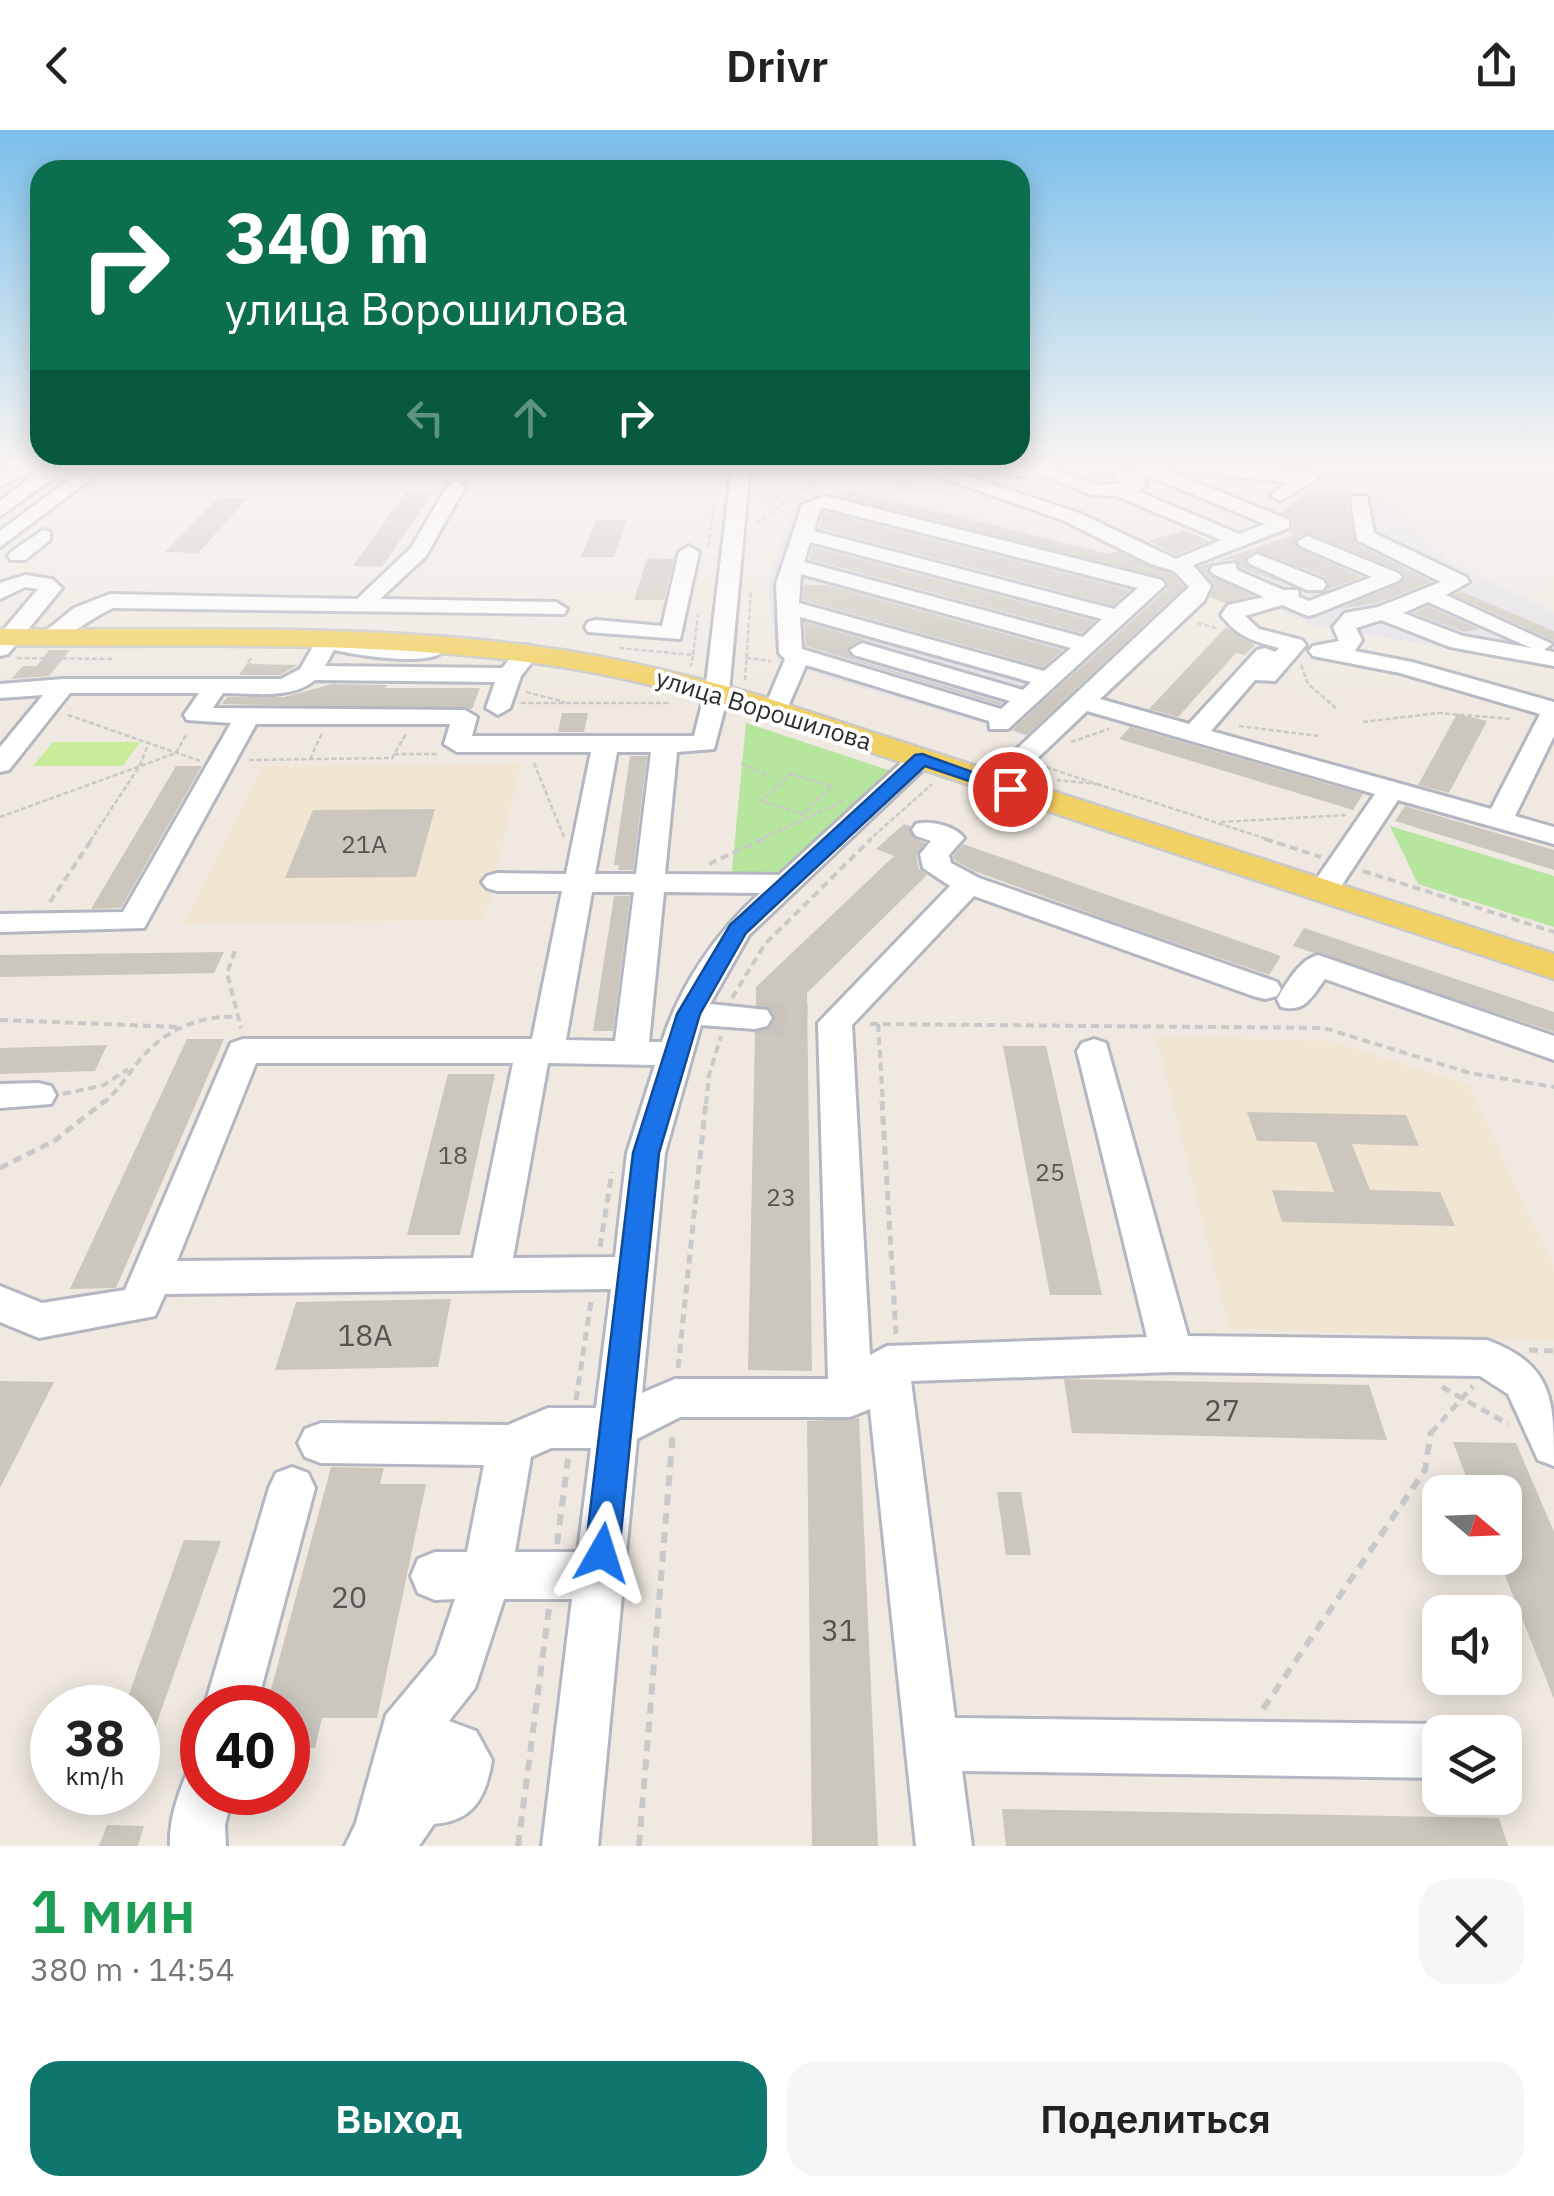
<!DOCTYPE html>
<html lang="ru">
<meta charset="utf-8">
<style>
:root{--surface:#fff;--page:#f6f6f6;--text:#222;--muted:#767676;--accent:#0f766e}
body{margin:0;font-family:"IBM Plex Sans",sans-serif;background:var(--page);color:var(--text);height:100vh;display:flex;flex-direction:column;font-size:38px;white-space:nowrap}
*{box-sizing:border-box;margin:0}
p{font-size:32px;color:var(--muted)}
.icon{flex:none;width:55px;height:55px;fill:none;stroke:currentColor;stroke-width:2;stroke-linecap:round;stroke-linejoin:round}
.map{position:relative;height:1716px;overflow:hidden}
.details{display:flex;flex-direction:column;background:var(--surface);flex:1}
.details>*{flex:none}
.banner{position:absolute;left:30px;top:30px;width:1000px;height:305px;border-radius:30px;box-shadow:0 5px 25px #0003;background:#0b6e4f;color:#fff;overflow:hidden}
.needle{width:65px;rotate:109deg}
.tools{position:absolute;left:1422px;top:1345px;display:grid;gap:20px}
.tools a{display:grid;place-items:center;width:100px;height:100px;border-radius:20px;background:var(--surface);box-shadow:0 5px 25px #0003;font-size:50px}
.speed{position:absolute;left:30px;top:1555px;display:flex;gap:20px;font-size:50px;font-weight:700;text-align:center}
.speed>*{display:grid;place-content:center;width:130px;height:130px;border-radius:50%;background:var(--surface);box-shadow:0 5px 25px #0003;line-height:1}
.speed small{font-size:25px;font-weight:400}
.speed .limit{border:15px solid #d22;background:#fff;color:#111}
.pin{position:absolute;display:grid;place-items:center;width:85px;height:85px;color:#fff;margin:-42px;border:5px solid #fff;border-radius:50%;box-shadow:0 2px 10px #0007}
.me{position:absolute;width:110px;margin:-55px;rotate:6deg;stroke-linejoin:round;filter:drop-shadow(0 0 8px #0008)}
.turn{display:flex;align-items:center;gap:35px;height:210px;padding:0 30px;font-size:45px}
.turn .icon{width:130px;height:130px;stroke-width:2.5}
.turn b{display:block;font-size:70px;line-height:85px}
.lanes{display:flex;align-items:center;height:95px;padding:0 30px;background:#0003;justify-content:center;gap:50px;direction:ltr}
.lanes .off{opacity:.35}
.round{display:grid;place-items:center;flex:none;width:105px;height:105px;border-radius:30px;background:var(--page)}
.head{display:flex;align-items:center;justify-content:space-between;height:170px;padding:0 30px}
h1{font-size:60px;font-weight:600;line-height:75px;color:#1e9e55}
.action{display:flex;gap:20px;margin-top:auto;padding:20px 30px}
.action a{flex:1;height:115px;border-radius:30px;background:var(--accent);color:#fff;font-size:40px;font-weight:600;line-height:115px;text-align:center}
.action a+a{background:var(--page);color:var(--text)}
header{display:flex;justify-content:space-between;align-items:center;height:130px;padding:0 30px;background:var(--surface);font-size:45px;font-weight:600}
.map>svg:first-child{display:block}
.industrial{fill:#e3e1e8}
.education{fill:#f0e6d1}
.green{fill:#b6e59e}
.pitch{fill:#c9ec9a}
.building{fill:#cbc7bf}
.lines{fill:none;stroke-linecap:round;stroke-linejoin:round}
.minor-tunnel{stroke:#c8c4bd;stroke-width:31;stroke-dasharray:31 16;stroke-linecap:butt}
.minor-casing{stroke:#b4b7c1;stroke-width:6}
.major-casing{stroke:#c9c9c9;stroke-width:5}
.path-far3{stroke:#c9c9c9;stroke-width:2.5;stroke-dasharray:5 2.5;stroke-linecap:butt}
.path-far2{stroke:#c9c9c9;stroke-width:4;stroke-dasharray:8 5;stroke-linecap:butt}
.path-far1{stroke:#c9c9c9;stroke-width:5;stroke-dasharray:9 6;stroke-linecap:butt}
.path{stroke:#c9c9c9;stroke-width:6;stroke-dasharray:11 8;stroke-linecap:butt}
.minor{fill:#fff;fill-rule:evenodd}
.major{fill:#f2d163;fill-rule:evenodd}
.route{fill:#1a73e8;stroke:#114b97;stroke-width:2.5}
.labels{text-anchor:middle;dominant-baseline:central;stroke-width:8;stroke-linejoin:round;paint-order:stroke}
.far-street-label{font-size:25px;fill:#2e2e2e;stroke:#fff}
.number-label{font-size:25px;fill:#555452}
.near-number-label{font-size:30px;fill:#555452}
</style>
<header><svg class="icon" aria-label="back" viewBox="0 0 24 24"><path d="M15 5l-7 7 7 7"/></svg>Drivr<svg class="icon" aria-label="share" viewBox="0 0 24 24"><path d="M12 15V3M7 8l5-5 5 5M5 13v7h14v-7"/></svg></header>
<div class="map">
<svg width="1554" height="1716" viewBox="0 0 1554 1716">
<rect width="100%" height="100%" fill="#efe9e1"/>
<path class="industrial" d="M1294 335H1352L1328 359 1387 368 1447 431 1554 482V537L1309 494 1202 445 1201 433 1291 405 1278 396 1298 389 1314 367 1302 363 1316 346Z
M821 358 870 359 1183 442 1195 454 1034 607 1022 605 777 532 768 455 795 367Z"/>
<path class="education" d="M521 634 485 790 183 794 262 636Z
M1156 906 1330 911 1468 954 1554 1137V1211L1229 1198Z"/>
<path class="green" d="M746 593 891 641 772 751H731Z
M1390 696 1554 746V797L1418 754Z"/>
<path class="pitch" d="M53 612H140L123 636H33Z"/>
<path class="building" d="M850 360 1108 424 1117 421 1172 444 1184 457 1027 605 1012 600 1168 458 1165 448 839 366Z
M1310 360 1350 364 1347 371 1355 413 1432 452 1377 473 1339 479 1399 454 1406 447 1399 440 1308 403 1295 409 1297 418 1362 447 1327 460 1329 453 1324 446 1255 421 1243 429 1247 436 1290 456 1240 437 1234 429 1212 432 1207 442 1252 466 1225 473 1210 467 1214 454 1199 437 1295 405 1289 402 1293 398 1292 388 1281 383Z
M406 362H433L382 437 353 436Z
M218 368H248L198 423 165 422Z
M823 382H825L1130 460 1113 475 819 398Z
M596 390H627L614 427H581Z
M1184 400 1209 411 1176 425 1148 411Z
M813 417 1095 491 1082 503 809 429Z
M647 428 674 429 664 470H634Z
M804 455H827L1063 520 1043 537 803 470Z
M1460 461 1554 501V511L1454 465Z
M1428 476 1479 499 1464 502 1413 483Z
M804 492 1024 554 863 509 846 519 853 529 1002 573 1000 575 806 516Z
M1226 497 1255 515 1245 525 1236 523 1178 587 1149 579Z
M49 520H70L49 546 11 549 23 536H37Z
M247 534 298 535 280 545H239Z
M332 554 387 555 385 558H480L472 579 222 574 227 567H284Z
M562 583H588L584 602H558Z
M1457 584 1487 591 1449 663 1418 655Z
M1130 597 1363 664 1353 680 1119 609Z
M630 626H647L633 740H618L619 735H614Z
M176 636H202L121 778 91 779Z
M1405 676 1554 720V740L1395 691Z
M435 679 416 747 285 748 313 680Z
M904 694 910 696 913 708 925 713 916 725 919 739 927 745 807 863 812 1241 748 1240 755 903 768 900 775 890 770 878 756 875V857L894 726 876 719Z
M963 714 1281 826 1269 845 1109 790 974 741 954 730 953 726Z
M614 766H630L613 901H593Z
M1304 798 1554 882V902L1293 816Z
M224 822 214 843 0 847V825Z
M187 909H224L116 1158 70 1159Z
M107 915 95 941 0 944V918Z
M1003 916H1046L1102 1165H1050Z
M448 944H495L460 1105H407Z
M1247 982 1406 985 1419 1016 1352 1014 1370 1060 1440 1062 1455 1096 1282 1092 1272 1060 1334 1062 1316 1012 1257 1011Z
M451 1169 438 1237 275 1240 296 1172Z
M1064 1249 1369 1255 1387 1310 1072 1303Z
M0 1251 54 1252 0 1358Z
M859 1288 878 1716H812L807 1291Z
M1453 1312 1516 1313 1554 1402V1569L1498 1428H1505V1362H1472Z
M331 1337 384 1338 380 1354H426L377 1588H322L315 1618H288V1578H266Z
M997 1362H1021L1031 1425H1006Z
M184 1410 221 1411 138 1646V1578H124Z
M1002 1679 1499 1688 1508 1716H1006Z
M107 1695 144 1696 138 1716H99Z"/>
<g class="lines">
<path class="minor-tunnel" d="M755 888 807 891"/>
<defs>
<path id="minor" d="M16 335 84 338 89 335H109L0 417V401L70 349H52L0 386V371L36 344 28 343 0 356V343Z
M732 335H750L729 562 714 619 677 622 665 744 779 745 912 623H930L934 629 749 805 710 874 767 880 772 888 767 896 755 899 701 895 665 1023 642 1263 675 1249H828L818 893 950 756 923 738 920 724 931 711 916 706 912 700 916 694C930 690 955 696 964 708L949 725 951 733 979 748 1277 852 1281 859 1277 866 1265 869 1253 866 974 766 852 895 870 1225 887 1216 1147 1207 1077 921 1082 913 1094 909 1106 913 1188 1206 1487 1210C1554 1235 1554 1270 1554 1336L1538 1330 1508 1264 1480 1246 1172 1242 911 1251 955 1588 1440 1594 1459 1602H1440V1648L962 1641 972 1716H916L870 1279 850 1287H680L637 1309 598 1716H542L572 1469H504L475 1558 449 1591 476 1601 492 1630C486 1667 474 1691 434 1694L419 1716H345L356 1693 386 1585 436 1525 455 1469 435 1470 418 1463 411 1446 418 1429 435 1422H467L484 1335 321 1333 305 1327 298 1313 305 1299 321 1293 508 1295 548 1278H596L611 1159 165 1164 155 1186 39 1208 0 1192V1156L42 1173 125 1160 231 913 243 909H532L562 761H497L487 758 482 752 487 746 497 743 566 744 591 622H457L444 614 450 594H256L144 798 0 802V784L123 782 231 593 187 590 184 585 199 563H70L9 640 0 642V617L43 565 0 568V554L63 549H281L300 539 318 508 432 514 444 521C427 537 357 525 334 520L325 536 502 538 520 517 528 515 540 522 521 546 510 578 498 585 486 578 495 552 315 550C291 570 252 563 223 563L213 578 465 580 477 587 472 606H694L705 562ZM617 622H651L636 744H595ZM592 762H634L615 911 566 910ZM664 762 760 763C716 803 680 855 662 912H649ZM256 933H513L473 1128 177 1131ZM548 933 655 935 627 1023 615 1127 513 1128ZM551 1318H591L578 1422H515L531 1327Z
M907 335H933L1079 383 1176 429 1221 410 1117 366 1092 365 1043 345 1013 346 988 335H1043L1099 355 1121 354 1114 348 1117 344 1156 336 1289 390V398L1193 435 1211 456 1204 471 1100 569 1189 594 1257 520 1265 518 1275 522 1279 518C1253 511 1238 507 1221 485L1228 475 1264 467 1213 444 1210 440 1213 436 1235 433 1237 440 1283 460H1298L1299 467 1309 471 1372 447 1300 416 1297 412 1307 406 1398 443 1402 447 1398 451 1316 484 1308 486 1282 475 1245 486 1259 499 1302 510 1306 515 1275 551 1255 550 1211 601 1491 679 1540 584 1400 543 1313 526 1309 521 1313 516 1339 511 1333 497 1345 483 1378 477 1441 452 1357 410 1351 370 1353 366H1367L1374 403 1466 447 1469 452 1446 465 1552 514 1544 520 1554 522V536L1450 517 1381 490 1356 498 1362 510 1355 521 1412 532 1554 572V606L1515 686 1554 697V714L1398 670 1334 767H1312L1308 761 1375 664 1087 581 1004 660H986L982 654 986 648 1189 457 1174 441 1151 434 1065 391ZM1149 346 1265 394 1239 404 1137 361 1147 355 1140 349ZM1428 472 1531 518 1463 506 1403 483Z
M1227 337 1309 342 1318 348 1280 371 1271 365 1289 352 1221 346V338Z
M456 351 465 357 426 426 380 469 556 472 567 479 564 484 113 478C93 486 57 517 40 513L37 508 74 478 110 464 357 469 411 418 447 357Z
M825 366 1162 450 1165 455 1008 599H990L989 591 806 535 784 586H766L763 581 785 529 779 523 776 454 802 375ZM825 378 1138 458 1114 479 814 401 820 379ZM810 412 1102 489 1083 507 804 432ZM801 444 1071 518 1044 541 799 473ZM800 487 1031 552 1023 560 862 513 850 520 854 525 1010 571 1001 579 802 519Z
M43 400 50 402V410L25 430H11L8 426 11 422Z
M689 416 699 422 680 509 588 502 585 497 588 492 596 490 662 496 679 422Z
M1257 424 1323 450 1326 455 1323 460H1307L1250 434 1247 430Z
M25 445 52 449 62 458 8 524 0 526V504L38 459 25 457 0 469V453Z
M1318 825 1554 906V930L1325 849C1312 866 1306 883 1281 877L1277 869C1287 853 1299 830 1318 825Z
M38 953 51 956 56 965 51 974 0 978V954Z
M292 1337 308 1343 315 1358 256 1578H204L269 1358 276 1343Z
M202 1636V1662H233L225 1695 226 1716H170C169 1690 177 1667 187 1643Z"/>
<path id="major" d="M0 499C186 501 376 492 561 520 627 530 690 546 754 564L1554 824V849L732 576C676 561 620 546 562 537 377 508 187 518 0 515Z"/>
</defs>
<use href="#minor" class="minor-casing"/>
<use href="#major" class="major-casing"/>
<path class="path-far3" d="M760 342 822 354
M1330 347 1344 345 1356 335
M836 356 896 357 916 351
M901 358 942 360
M758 371 812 358
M757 393 797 363
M708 416 714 376
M1197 493 1217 498
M619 518 693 525 691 536
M693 525 698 485
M17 528 113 529
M251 528 247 534 276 537
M746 528 771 531
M1301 535 1308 554 1338 580
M745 550 751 460
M526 562 565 572
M521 573H671
M68 585 200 631
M1363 592 1438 583 1512 589
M1239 596 1318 606
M1071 612 1109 599
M394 624H439
M310 629 322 603
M249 630 392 628 406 604
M534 633 564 707
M741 633 769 646
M1046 637 1097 654 1057 650
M790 644 832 656 803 684 761 671Z
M1097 654 1273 711
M0 687 176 623 187 603
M1221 692 1347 685
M90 711 139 637 148 615
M757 711 845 670
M868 711 932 654"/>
<path class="path-far2" d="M1265 709 1321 727
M709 734 763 709
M1363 741 1554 802
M50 772 92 709
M235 821 227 843 241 898
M732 868 765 814 871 709
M0 890 179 897
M870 894 1324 898 1470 943 1554 957
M878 894 883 974
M63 964 104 955 128 939
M102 974C120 960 129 942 144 925 168 898 203 885 238 887
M706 974 709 945 721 906"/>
<path class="path-far1" d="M882 971 896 1204
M0 1038 54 1011 105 971
M600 1117 612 1042
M1529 1220 1554 1221
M678 1238 706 971
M1442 1257 1508 1294
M576 1270 591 1171
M1431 1303 1473 1256"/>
<path class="path" d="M557 1414 568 1329
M1263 1579 1425 1340 1431 1301
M518 1716 549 1478
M639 1716 673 1302"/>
<use href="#minor" class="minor"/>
<use href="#major" class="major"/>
</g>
<linearGradient id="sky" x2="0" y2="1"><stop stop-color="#7abfeb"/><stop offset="0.58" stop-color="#f8f5f2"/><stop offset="1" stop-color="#f8f5f2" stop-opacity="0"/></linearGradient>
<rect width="1554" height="575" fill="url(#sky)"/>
<path class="route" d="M922 624 1020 659 1010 665 925 636 746 803 700 884 659 1023 619 1423 614 1435 602 1439 590 1435 585 1423 633 1023 677 884 730 795 915 625Z"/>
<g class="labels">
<g class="far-street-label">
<text transform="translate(764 579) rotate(17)">улица Ворошилова</text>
</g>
<g class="number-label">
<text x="364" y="713">21А</text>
<text x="453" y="1024">18</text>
<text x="1050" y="1041">25</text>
<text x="781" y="1066">23</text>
</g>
<g class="near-number-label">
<text x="365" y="1204">18А</text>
<text x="1222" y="1279">27</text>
<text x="349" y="1466">20</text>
<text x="839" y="1499">31</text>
</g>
</g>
</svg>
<div class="tools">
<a><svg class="needle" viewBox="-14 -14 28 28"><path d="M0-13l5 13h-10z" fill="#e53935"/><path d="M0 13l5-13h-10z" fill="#767676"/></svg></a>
<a><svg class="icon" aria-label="sound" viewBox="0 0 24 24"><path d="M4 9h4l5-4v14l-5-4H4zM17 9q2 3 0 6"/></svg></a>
<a><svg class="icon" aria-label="layers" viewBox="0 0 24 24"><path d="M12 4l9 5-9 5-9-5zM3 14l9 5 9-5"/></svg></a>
</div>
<div class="speed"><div>38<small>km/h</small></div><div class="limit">40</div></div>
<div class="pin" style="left:1010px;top:659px;background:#d93025"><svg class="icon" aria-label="arrive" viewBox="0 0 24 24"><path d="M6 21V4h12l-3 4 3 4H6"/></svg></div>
<svg class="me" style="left:602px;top:1423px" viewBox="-20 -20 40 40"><path d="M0-17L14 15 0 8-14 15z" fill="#1a73e8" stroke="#fff" stroke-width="4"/></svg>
<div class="banner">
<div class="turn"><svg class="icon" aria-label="right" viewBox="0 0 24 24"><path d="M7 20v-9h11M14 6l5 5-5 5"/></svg><div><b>340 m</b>улица Ворошилова</div></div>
<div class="lanes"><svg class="icon off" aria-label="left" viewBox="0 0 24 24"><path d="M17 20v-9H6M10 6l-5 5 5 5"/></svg><svg class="icon off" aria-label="ahead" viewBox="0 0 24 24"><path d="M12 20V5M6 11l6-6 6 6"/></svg><svg class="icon" aria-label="right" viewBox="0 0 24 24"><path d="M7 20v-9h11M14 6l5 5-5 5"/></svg></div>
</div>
</div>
<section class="details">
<div class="head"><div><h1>1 мин</h1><p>380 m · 14:54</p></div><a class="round"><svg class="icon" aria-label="close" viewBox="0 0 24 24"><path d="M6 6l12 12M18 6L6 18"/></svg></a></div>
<div class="action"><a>Выход</a><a>Поделиться</a></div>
</section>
